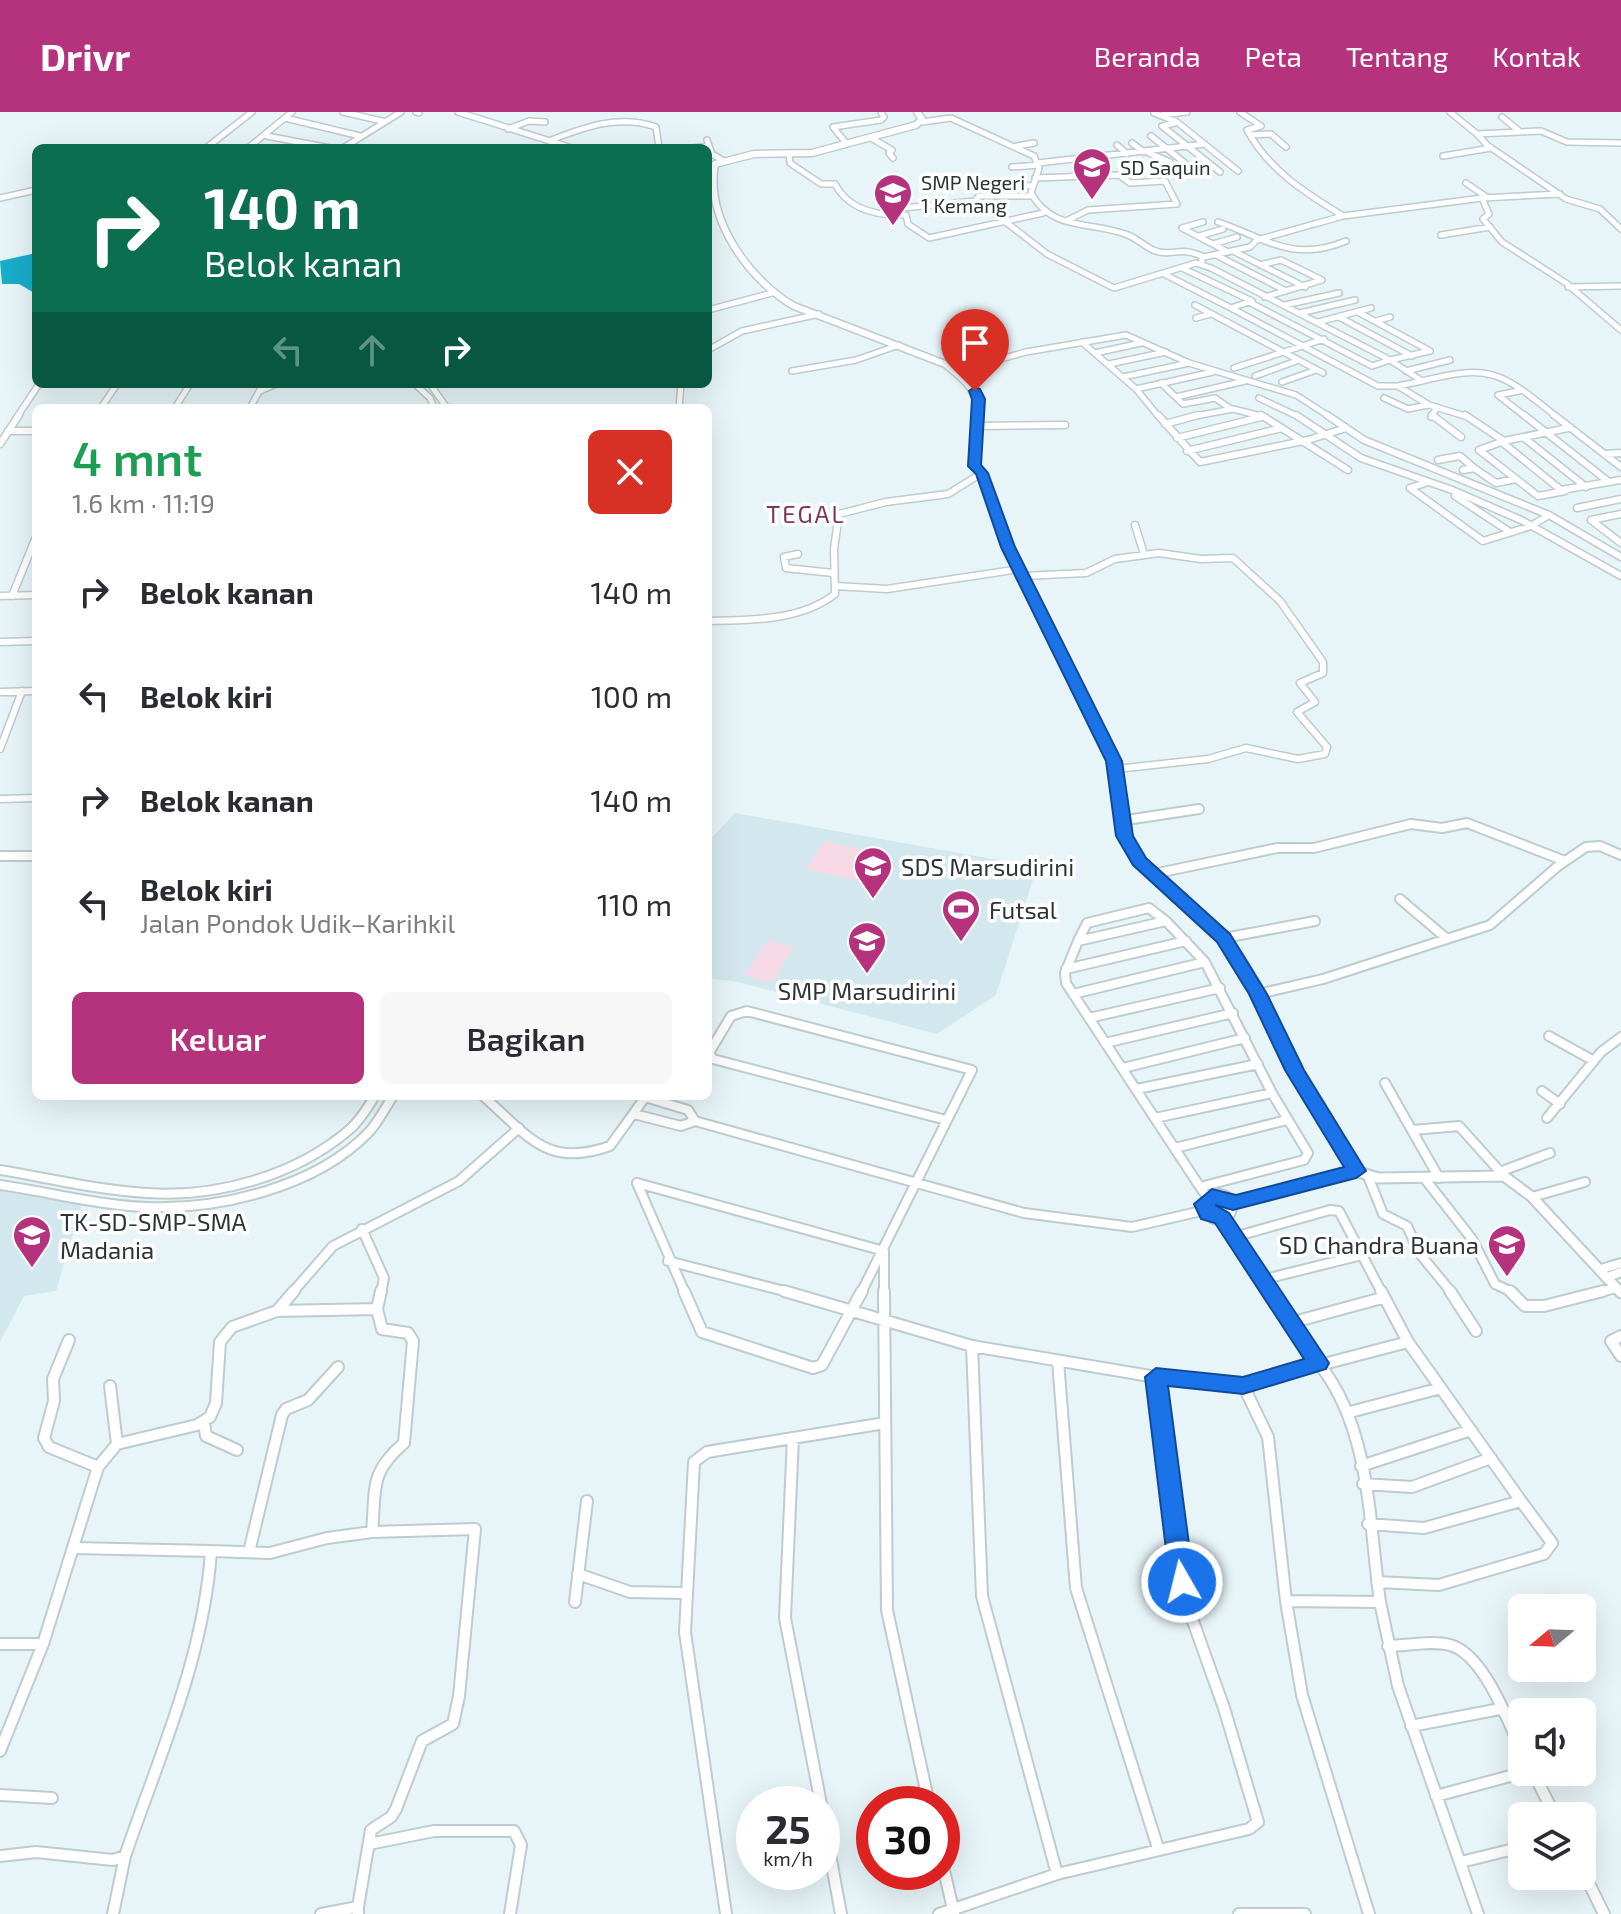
<!DOCTYPE html>
<html lang="id">
<meta charset="utf-8">
<style>
:root{--surface:#fff;--page:#f7f7f7;--text:#2b2b33;--muted:#7c7c81;--accent:#b5337d}
body{margin:0;font-family:"Exo 2",sans-serif;background:var(--page);color:var(--text);height:100vh;display:flex;flex-direction:column;font-size:30px;white-space:nowrap}
*{box-sizing:border-box;margin:0}
p{font-size:26px;color:var(--muted)}
.icon{flex:none;width:44px;height:44px;fill:none;stroke:currentColor;stroke-width:2;stroke-linecap:round;stroke-linejoin:round}
.map{position:relative;flex:1;overflow:hidden}
.side{position:absolute;left:32px;top:292px;width:680px;height:696px;display:flex;flex-direction:column;background:var(--surface);border-radius:12px;box-shadow:0 8px 32px #0002}
.side>*{flex:none}
.hud{position:absolute;left:32px;top:32px;width:680px;height:244px;border-radius:12px;box-shadow:0 8px 32px #0002;background:#0b6e4f;color:#fff;overflow:hidden}
.needle{width:52px;rotate:251deg}
.buttons{position:absolute;left:1508px;top:1482px;display:grid;gap:16px}
.buttons a{display:grid;place-items:center;width:88px;height:88px;border-radius:12px;background:var(--surface);box-shadow:0 8px 32px #0002;font-size:40px}
.speed{position:absolute;left:736px;top:1674px;display:flex;gap:16px;font-size:40px;font-weight:700;text-align:center}
.speed>*{display:grid;place-content:center;width:104px;height:104px;border-radius:50%;background:var(--surface);box-shadow:0 8px 32px #0002;line-height:1}
.speed small{font-size:20px;font-weight:400}
.speed .limit{border:12px solid #d22;background:#fff;color:#111}
.pin{position:absolute;display:grid;place-items:center;width:68px;height:68px;color:#fff;margin:-82px -34px;border-radius:50% 50% 50% 0;rotate:-45deg;box-shadow:0 0 8px #0007}
.pin .icon{rotate:45deg}
.me{position:absolute;width:88px;margin:-44px;rotate:352deg;stroke-linejoin:round;filter:drop-shadow(0 0 6px #0008)}
.turn{display:flex;align-items:center;gap:28px;height:168px;padding:0 40px;font-size:36px}
.turn .icon{width:104px;height:104px;stroke-width:2.5}
.turn b{display:block;font-size:56px;line-height:68px}
.lanes{display:flex;align-items:center;height:76px;padding:0 40px;background:#0003;justify-content:center;gap:40px;direction:ltr}
.lanes .off{opacity:.35}
.round{display:grid;place-items:center;flex:none;width:84px;height:84px;border-radius:12px;background:var(--page)}
.headline{display:flex;align-items:center;justify-content:space-between;height:136px;padding:0 40px}
h1{font-size:48px;font-weight:600;line-height:60px;color:#1e9e55}
.action{display:flex;gap:16px;margin-top:auto;padding:16px 40px}
.action a{flex:1;height:92px;border-radius:12px;background:var(--accent);color:#fff;font-size:32px;font-weight:600;line-height:92px;text-align:center}
.action a+a{background:var(--page);color:var(--text)}
ul{padding:0;list-style:none}
li{display:flex;align-items:center;gap:24px;height:104px;padding:0 40px}
li div{flex:1}
li b{display:block;font-size:30px}
li em{font-style:normal}
header{display:flex;align-items:center;gap:48px;box-sizing:border-box;height:112px;padding:0 40px;background:var(--accent);color:#fff}
header strong{font-size:38px}
nav{display:flex;gap:44px;margin-inline-start:auto;font-size:28px}
.map>svg:first-child{display:block}
.built{fill:#d3e8ee}
.green{fill:#f7d9e6}
.water{fill:#18adc9}
.lines{fill:none;stroke-linecap:round;stroke-linejoin:round}
.minor-far3-casing{stroke:#becbcf;stroke-width:8}
.minor-far2-casing{stroke:#becbcf;stroke-width:9}
.minor-far1-casing{stroke:#becbcf;stroke-width:12}
.minor-casing{stroke:#becbcf;stroke-width:14}
.tertiary-far2-casing{stroke:#becbcf;stroke-width:9}
.tertiary-far1-casing{stroke:#becbcf;stroke-width:10}
.tertiary-casing{stroke:#becbcf;stroke-width:13}
.minor-far3{stroke:#fff;stroke-width:5}
.minor-far2{stroke:#fff;stroke-width:6}
.minor-far1{stroke:#fff;stroke-width:8}
.minor{stroke:#fff;stroke-width:10}
.tertiary-far2{stroke:#fff;stroke-width:6}
.tertiary-far1{stroke:#fff;stroke-width:7}
.tertiary{stroke:#fff;stroke-width:9}
.route{fill:#1a73e8;stroke:#114b97;stroke-width:2}
.labels{text-anchor:middle;dominant-baseline:central;stroke-width:7;stroke-linejoin:round;paint-order:stroke}
.far-poi-label{font-size:20px;fill:#2e3334;stroke:#fff;text-anchor:start}
.far-quarter-label{font-size:24px;letter-spacing:2px;fill:#79385a;stroke:#fff}
.poi-label{font-size:24px;fill:#2e3334;stroke:#fff;text-anchor:start}
</style>
<header>
<strong>Drivr</strong>
<nav><a>Beranda</a><a>Peta</a><a>Tentang</a><a>Kontak</a></nav>
</header>
<div class="map">
<svg width="1621" height="1802" viewBox="0 0 1621 1802">
<rect width="100%" height="100%" fill="#e7f5f8"/>
<path class="built" d="M735 701 1037 755 996 883 937 922 738 870 708 866V730Z
M0 1079 82 1091 56 1179 24 1184 0 1230Z"/>
<path class="green" d="M824 729 880 741 864 770 806 757Z
M768 828 793 835 772 870 744 864Z"/>
<path class="water" d="M36 141V182L19 172H2L0 149Z"/>
<g class="lines">
<defs>
<path id="minor-far3" d="M343 0 382 9
M416 0 419 1
M458 0 572 36
M1240 0 1261 14 1247 18C1269 58 1304 80 1343 104
M1450 0 1477 22 1541 19 1567 30 1621 31
M1154 1 1177 10 1238 59
M1161 3 1187 0
M1502 5 1518 18
M285 6 360 24
M922 10 951 6 1034 44 1039 56 1031 81C1052 119 1088 109 1125 122 1137 125 1147 138 1159 140 1176 143 1180 135 1202 144V151
M1175 11 1162 14 1220 60
M508 17 529 9 545 10
M1477 22 1487 33 1566 87 1600 97 1621 117
M1250 23 1271 22 1286 35
M267 24 330 36
M1151 24 1195 59
M871 26 892 38 889 41 893 46
M707 28 712 42 722 48
M549 29C584 15 619 2 656 15L659 36
M1132 31 1144 40
M847 32 833 15 881 8 884 5 881 0
M1117 33 1127 42
M1017 34 1034 31
M206 36 252 0
M248 36 292 0
M343 36 401 0
M692 36 709 34
M1149 41 1170 50
M789 42 790 51 821 72H835C849 99 878 104 906 103L908 112 929 126 1043 101
M1443 44 1491 36
M1038 51 1205 32
M1012 55 1039 53
M1035 66 1119 63 1130 71 1165 69 1177 92 1088 98 1066 109
M1466 71 1488 86
M1005 72 1032 74
M1560 82 1482 86 1489 102 1483 107 1502 130 1566 171 1621 218
M0 86 36 78
M892 97 975 89 979 84H1031
M989 97 1047 142 1114 176 1196 151 1211 156 1390 248 1372 254 1249 190 1231 196 1378 274H1398L1429 293 1468 305
M1203 110 1182 116 1228 140
M1218 110C1268 127 1292 151 1346 129
M1441 123 1490 115
M1199 124 1223 117
M1213 132 1237 125
M1233 139 1305 175
M1216 143 1286 179
M1204 145 1250 135 1257 128 1343 104 1482 86
M1260 153 1281 148 1322 168 1265 185
M1182 156 1252 189
M1164 162 1231 196
M1568 175 1621 174
M1195 193 1323 261
M1285 193 1339 181
M708 198 772 181
M1358 200 1430 239
M1300 201 1355 188
M1339 205 1412 244
M1196 206 1211 202
M1376 209 1390 205
M1318 210 1371 196
M1082 230 1136 277 1159 305
M708 238 742 219 819 202
M1095 241 1141 231
M1390 248 1422 269C1492 251 1502 261 1557 305
M1390 248 1430 239
M1109 252 1166 240
M1234 256 1324 227
M792 259 856 248 899 233
M1406 259 1450 248
M954 260 1026 240 1126 223 1189 251 1296 283 1330 305
M1255 264 1299 248
M1123 265 1189 251
M1282 270 1316 258
M1161 271 1183 292 1215 286 1231 297
M415 272 430 286 434 296
M430 272 447 296
M1398 274 1422 269
M1136 277 1213 260
M260 279 276 272
M1519 279 1498 283 1526 305
M1176 285 1245 269
M1259 286 1299 305
M1384 286 1408 297 1428 293
M101 296 117 272
M175 296 190 272
M250 296 263 272
M679 296 681 272
M17 305 39 272
M1190 305 1233 297 1265 305
M1431 305 1437 295"/>
<path id="minor-far2" d="M1158 303 1200 350 1308 328 1346 316
M1261 303 1348 358
M1296 303 1361 346 1452 378 1521 408 1621 464
M1327 303 1364 328 1549 403 1621 445
M1432 303 1461 325
M1465 303 1504 329 1479 338 1538 384 1565 379
M1524 303 1609 370
M1554 303 1621 355
M1165 312 1198 303
M976 314 1065 313
M8 319H36
M1523 325 1586 375
M1177 326 1261 305
M1504 329 1568 316
M1503 331 1561 378 1621 368
M0 332 19 303
M1187 339 1282 316
M1605 342 1621 341
M1438 348 1460 344 1474 356
M1463 358 1474 356 1496 371 1516 367
M1425 371 1410 376 1483 429 1531 414 1549 403
M1455 384 1510 420
M1577 396 1621 387
M1621 402 1591 408 1621 431
M1135 413 1144 442
M798 442 784 445 786 456 833 461
M1023 464 1086 461 1115 447 1159 441 1201 447 1233 446 1280 489 1323 550V561L1300 571 1315 590 1297 600 1327 635 1325 642 1298 647 1246 636 1208 647 1116 657
M835 474 887 477 1020 457
M0 484 36 483
M12 484 36 425
M708 509C750 508 801 509 835 482L834 437 839 402 886 390 948 382 982 361
M0 530 36 529
M0 580 36 579
M0 637 22 579
M0 687 36 686"/>
<path id="minor-far1" d="M1120 709 1199 697
M0 744H36
M1153 762 1277 736H1314L1411 712 1442 716 1467 711 1565 749
M1400 787 1446 826
M1166 809 1205 850 1272 981 1308 1041 1304 1048 1200 1075 1066 871 1065 861 1078 829Z
M1224 826 1315 809
M1078 829 1087 811 1149 796 1166 809
M1066 857 1186 829
M1073 882 1205 850
M1258 882 1323 867 1490 813 1558 754 1586 735 1600 734 1621 743
M1089 906 1220 876
M1549 924 1594 949
M1105 931 1233 901
M1123 956 1245 926
M1385 971 1439 1066
M1137 977 1258 952
M1542 979 1560 992
M483 984C528 1023 546 1057 610 1034L646 984
M645 985 688 998 695 1009
M634 1002 681 1014 695 1009 1024 1101 1132 1115 1206 1098
M1155 1006 1272 981
M1547 1006 1601 940 1621 925
M1413 1018 1459 1014 1504 1064
M1175 1036 1287 1008
M0 1058C48 1066 97 1078 147 1081 216 1086 295 1064 349 1018 360 1009 367 996 375 984
M1502 1059 1550 1041
M1368 1064 1383 1102 1407 1114 1420 1142 1452 1181
M1425 1067 1472 1127 1495 1172 1514 1181
M637 1071 685 1181
M637 1071 884 1139V1181
M0 1073C49 1080 97 1093 146 1095 220 1098 316 1075 369 1020 379 1009 385 996 393 984
M1200 1075 1208 1086
M1206 1095a13 13 0 1 1 26 0a13 13 0 1 1-26 0Z
M1532 1085 1585 1070
M1233 1091 1356 1059
M1222 1106 1234 1125
M362 1117 384 1166 381 1181
M668 1149 792 1181
M1601 1157 1621 1151
M1608 1165 1621 1160
M1261 1168 1362 1143
M292 1181 333 1134 459 1069 519 1016
M861 1181 972 958 747 899 731 904 709 941 713 947 946 1008
M1272 1181 1234 1125 1330 1098 1339 1099 1382 1181
M1595 1181 1617 1176"/>
<path id="minor" d="M684 1179 702 1220 813 1256 822 1253 862 1179
M784 1179 972 1234 1156 1265 1243 1273 1320 1253
M884 1179 887 1498 929 1692
M1270 1179 1320 1253
M1450 1179 1476 1219
M1510 1179 1525 1194H1544L1603 1179
M277 1199 377 1197 381 1179
M1290 1211 1382 1186
M1621 1224 1611 1229 1621 1244
M69 1228 53 1267 54 1289 44 1326 49 1335 98 1355
M1408 1230 1521 1389
M972 1234 982 1484 1057 1762
M1058 1249 1076 1476 1158 1736
M1320 1253C1371 1318 1369 1412 1380 1490
M1320 1253 1408 1230 1381 1179
M1243 1273 1268 1325 1286 1489 1302 1583 1369 1802
M110 1274 117 1332
M1350 1300 1441 1276
M204 1310 206 1324 237 1338
M793 1326 785 1506 821 1692
M1361 1354 1471 1318
M1363 1372 1412 1375 1491 1346
M1368 1412 1424 1416 1521 1389 1552 1431 1544 1442 1439 1473 1377 1470
M372 1420C376 1376 369 1361 404 1331L413 1229 408 1221 382 1217 377 1197
M211 1439 270 1441 327 1426 372 1420 475 1417 459 1584 453 1612 422 1629 396 1697 391 1705 371 1718 358 1795
M249 1440 282 1303 286 1297 308 1288 338 1255
M578 1462 630 1480 684 1481
M1286 1489 1380 1490 1398 1574 1478 1802
M575 1490 587 1389
M0 1532H43
M1388 1534C1407 1534 1431 1528 1450 1533 1484 1542 1508 1610 1522 1639
M1411 1614 1500 1597
M0 1639 43 1532 98 1355 117 1332 197 1313 210 1305 216 1291 220 1230 232 1215 277 1199 294 1179
M1533 1660 1555 1704
M0 1683 52 1686
M1436 1684 1525 1660
M822 1699 841 1802
M369 1732 434 1719H514L521 1733 510 1802
M0 1744 36 1740 113 1748 125 1744C159 1645 204 1545 211 1439L73 1436
M942 1750 954 1801
M1461 1750 1522 1735
M1582 1757 1604 1802
M113 1802 125 1744
M321 1802 358 1795V1802
M726 1802 685 1520 694 1350 707 1340 885 1311
M939 1802 1057 1762 1249 1717 1258 1710 1224 1596 1184 1484 1156 1265
M1239 1802H1305"/>
<path id="tertiary-far2" d="M917 0 922 7 916 13 812 41 754 42 715 52C705 107 749 168 794 194L945 252C965 268 979 278 977 305"/>
<path id="tertiary-far1" d="M977 303 974 354 982 361 1008 435 1114 649 1118 691"/>
<path id="tertiary" d="M1118 689C1125 761 1180 777 1223 825 1254 860 1272 912 1293 954 1311 990 1335 1024 1356 1059L1378 1066 1504 1064 1532 1085 1621 1181"/>
</defs>
<use href="#minor-far3" class="minor-far3-casing"/>
<use href="#minor-far2" class="minor-far2-casing"/>
<use href="#minor-far1" class="minor-far1-casing"/>
<use href="#minor" class="minor-casing"/>
<use href="#tertiary-far2" class="tertiary-far2-casing"/>
<use href="#tertiary-far1" class="tertiary-far1-casing"/>
<use href="#tertiary" class="tertiary-casing"/>
<use href="#minor-far3" class="minor-far3"/>
<use href="#minor-far2" class="minor-far2"/>
<use href="#minor-far1" class="minor-far1"/>
<use href="#minor" class="minor"/>
<use href="#tertiary-far2" class="tertiary-far2"/>
<use href="#tertiary-far1" class="tertiary-far1"/>
<use href="#tertiary" class="tertiary"/>
</g>
<path class="route" d="M975 275 980 277 985 287 981 353 988 361 1015 435 1122 649 1133 724 1146 746 1230 822 1267 882 1304 958 1366 1059 1356 1066 1233 1098 1215 1093 1229 1101 1329 1251 1326 1257 1243 1282 1168 1274 1194 1470 1190 1477 1182 1480 1174 1477 1170 1470 1145 1265 1156 1256 1243 1265 1304 1247 1215 1111 1201 1107 1194 1092 1212 1077 1236 1083 1344 1055 1285 958 1249 882 1217 830 1133 753 1116 724 1106 649 1001 435 976 362 968 354 972 287 969 279Z"/>
<defs>
<symbol id="school-pin" viewBox="-11 -11 22 30"><path d="M0 17L-7.5 6A9.5 9.5 0 1 1 7.5 6Z" fill="#b5337d" stroke="#fff"/><path d="M0-5L7-2L0 1L-7-2ZM-4 1L0 2.5L4 1V4Q0 6-4 4Z" fill="#fff"/></symbol>
<symbol id="stadium-pin" viewBox="-11 -11 22 30"><path d="M0 17L-7.5 6A9.5 9.5 0 1 1 7.5 6Z" fill="#b5337d" stroke="#fff"/><path d="M0-5a6.5 5 0 1 0 0 10a6.5 5 0 1 0 0-10ZM-3.5-1.8h7v3.6h-7Z" fill="#fff"/></symbol>
</defs>
<g fill-rule="evenodd">
<use href="#school-pin" x="1070" y="33" width="44" height="60"/>
<use href="#school-pin" x="871" y="59" width="44" height="60"/>
<use href="#school-pin" x="851" y="732" width="44" height="60"/>
<use href="#stadium-pin" x="939" y="775" width="44" height="60"/>
<use href="#school-pin" x="845" y="807" width="44" height="60"/>
<use href="#school-pin" x="10" y="1101" width="44" height="60"/>
<use href="#school-pin" x="1485" y="1110" width="44" height="60"/>
</g>
<g class="labels">
<g class="far-poi-label">
<text x="1120" y="55">SD Saquin</text>
<text x="921" y="70">SMP Negeri<tspan x="921" dy="23">1 Kemang</tspan></text>
</g>
<g class="far-quarter-label">
<text x="806" y="401">TEGAL</text>
</g>
<g class="poi-label">
<text x="901" y="754">SDS Marsudirini</text>
<text x="989" y="797">Futsal</text>
<text x="867" y="878" text-anchor="middle">SMP Marsudirini</text>
<text x="60" y="1109">TK-SD-SMP-SMA<tspan x="60" dy="28">Madania</tspan></text>
<text x="1479" y="1132" text-anchor="end">SD Chandra Buana</text>
</g>
</g>
</svg>
<div class="buttons">
<a><svg class="needle" viewBox="-14 -14 28 28"><path d="M0-13l5 13h-10z" fill="#e53935"/><path d="M0 13l5-13h-10z" fill="#7c7c81"/></svg></a>
<a><svg class="icon" aria-label="sound" viewBox="0 0 24 24"><path d="M4 9h4l5-4v14l-5-4H4zM17 9q2 3 0 6"/></svg></a>
<a><svg class="icon" aria-label="layers" viewBox="0 0 24 24"><path d="M12 4l9 5-9 5-9-5zM3 14l9 5 9-5"/></svg></a>
</div>
<div class="speed"><div>25<small>km/h</small></div><div class="limit">30</div></div>
<div class="pin" style="left:975px;top:279px;background:#d93025"><svg class="icon" aria-label="arrive" viewBox="0 0 24 24"><path d="M6 21V4h12l-3 4 3 4H6"/></svg></div>
<svg class="me" style="left:1182px;top:1470px" viewBox="-20 -20 40 40"><circle r="17" fill="#1a73e8" stroke="#fff" stroke-width="3"/><path d="M0-11L8 9 0 5-8 9z" fill="#fff"/></svg>
<div class="hud">
<div class="turn"><svg class="icon" aria-label="right" viewBox="0 0 24 24"><path d="M7 20v-9h11M14 6l5 5-5 5"/></svg><div><b>140 m</b>Belok kanan</div></div>
<div class="lanes"><svg class="icon off" aria-label="left" viewBox="0 0 24 24"><path d="M17 20v-9H6M10 6l-5 5 5 5"/></svg><svg class="icon off" aria-label="ahead" viewBox="0 0 24 24"><path d="M12 20V5M6 11l6-6 6 6"/></svg><svg class="icon" aria-label="right" viewBox="0 0 24 24"><path d="M7 20v-9h11M14 6l5 5-5 5"/></svg></div>
</div>
<section class="side">
<div class="headline"><div><h1>4 mnt</h1><p>1.6 km · 11:19</p></div><a class="round" style="background:#d93025;color:#fff"><svg class="icon" aria-label="close" viewBox="0 0 24 24"><path d="M6 6l12 12M18 6L6 18"/></svg></a></div>
<ul>
<li><svg class="icon" aria-label="right" viewBox="0 0 24 24"><path d="M7 20v-9h11M14 6l5 5-5 5"/></svg><div><b>Belok kanan</b></div><em>140 m</em></li>
<li><svg class="icon" aria-label="left" viewBox="0 0 24 24"><path d="M17 20v-9H6M10 6l-5 5 5 5"/></svg><div><b>Belok kiri</b></div><em>100 m</em></li>
<li><svg class="icon" aria-label="right" viewBox="0 0 24 24"><path d="M7 20v-9h11M14 6l5 5-5 5"/></svg><div><b>Belok kanan</b></div><em>140 m</em></li>
<li><svg class="icon" aria-label="left" viewBox="0 0 24 24"><path d="M17 20v-9H6M10 6l-5 5 5 5"/></svg><div><b>Belok kiri</b><p>Jalan Pondok Udik–Karihkil</p></div><em>110 m</em></li>
</ul>
<div class="action"><a>Keluar</a><a>Bagikan</a></div>
</section>
</div>
